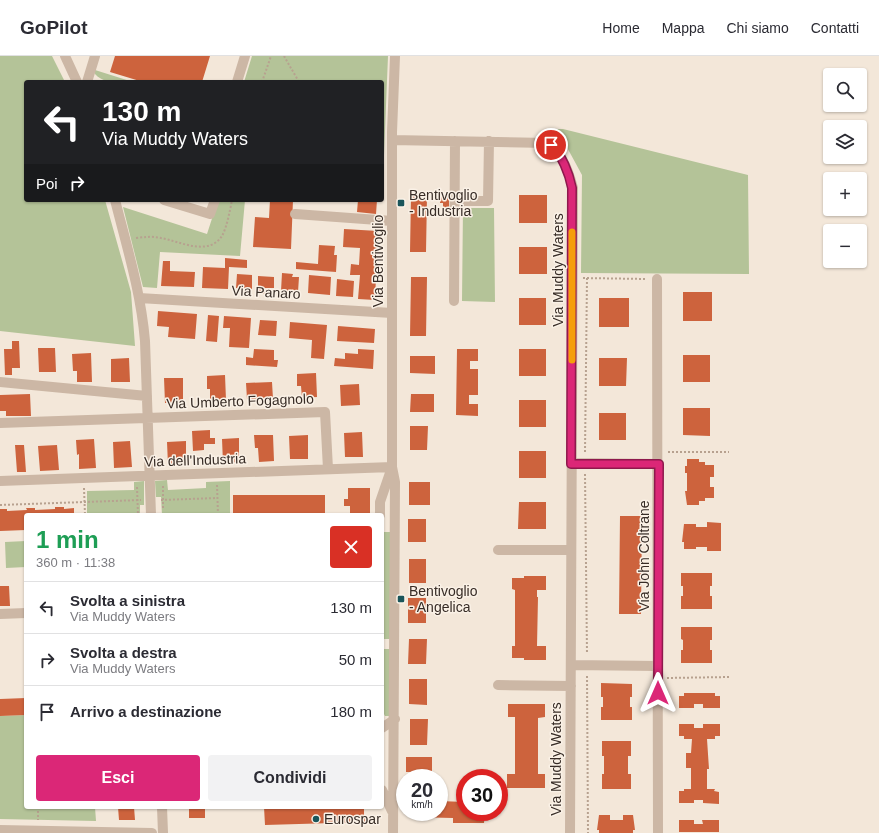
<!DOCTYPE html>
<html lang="it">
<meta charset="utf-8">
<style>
:root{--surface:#fff;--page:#f2f2f3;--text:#2b2b33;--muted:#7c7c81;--line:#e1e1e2;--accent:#db2777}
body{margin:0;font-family:Arial,sans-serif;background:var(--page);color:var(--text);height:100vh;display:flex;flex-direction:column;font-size:15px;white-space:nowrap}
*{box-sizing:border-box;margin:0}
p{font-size:13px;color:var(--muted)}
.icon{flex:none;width:22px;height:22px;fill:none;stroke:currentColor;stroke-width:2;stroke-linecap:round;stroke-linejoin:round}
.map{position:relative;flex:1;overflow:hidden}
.panel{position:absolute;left:24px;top:457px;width:360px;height:296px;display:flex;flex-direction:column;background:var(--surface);border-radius:4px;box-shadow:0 1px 3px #0004}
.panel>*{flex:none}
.hud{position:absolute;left:24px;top:24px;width:360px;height:122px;border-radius:4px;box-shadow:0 1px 3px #0004;background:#202124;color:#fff;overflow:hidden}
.buttons{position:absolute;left:823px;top:12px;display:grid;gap:8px}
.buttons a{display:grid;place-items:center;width:44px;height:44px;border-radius:4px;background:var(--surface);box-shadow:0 1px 3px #0004;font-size:20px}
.speed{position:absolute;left:396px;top:713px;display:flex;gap:8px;font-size:20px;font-weight:700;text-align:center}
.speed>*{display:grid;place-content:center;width:52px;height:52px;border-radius:50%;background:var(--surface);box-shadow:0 1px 3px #0004;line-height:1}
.speed small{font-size:10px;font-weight:400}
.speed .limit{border:6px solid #d22;background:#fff;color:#111}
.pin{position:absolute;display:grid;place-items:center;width:34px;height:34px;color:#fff;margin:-17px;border:2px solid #fff;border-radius:50%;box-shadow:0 1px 4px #0007}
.me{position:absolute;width:44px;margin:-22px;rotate:0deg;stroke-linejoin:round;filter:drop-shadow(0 0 3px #0008)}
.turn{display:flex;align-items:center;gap:14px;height:84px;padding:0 12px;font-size:18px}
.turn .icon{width:52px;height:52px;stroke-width:2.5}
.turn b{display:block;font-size:28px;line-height:34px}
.then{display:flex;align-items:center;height:38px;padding:0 12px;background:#0003;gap:8px;font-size:15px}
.round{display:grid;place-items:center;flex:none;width:42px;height:42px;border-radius:4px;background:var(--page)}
.summary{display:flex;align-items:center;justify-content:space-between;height:68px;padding:0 12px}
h1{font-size:24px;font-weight:700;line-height:30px;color:#1e9e55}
.primary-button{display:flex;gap:8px;margin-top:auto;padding:8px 12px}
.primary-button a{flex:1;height:46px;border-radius:4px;background:var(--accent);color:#fff;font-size:16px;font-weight:700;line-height:46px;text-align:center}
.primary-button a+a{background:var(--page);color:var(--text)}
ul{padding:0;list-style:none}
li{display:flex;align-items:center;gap:12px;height:52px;padding:0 12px;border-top:1px solid var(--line)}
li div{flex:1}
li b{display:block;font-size:15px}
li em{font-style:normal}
header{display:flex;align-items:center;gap:24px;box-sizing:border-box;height:56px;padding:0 20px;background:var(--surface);border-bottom:1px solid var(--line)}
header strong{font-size:19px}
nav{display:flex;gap:22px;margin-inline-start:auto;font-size:14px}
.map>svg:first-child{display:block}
.green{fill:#b4c398}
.building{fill:#cd633d}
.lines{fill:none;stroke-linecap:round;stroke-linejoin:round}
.path{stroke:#b7a18f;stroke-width:2;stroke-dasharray:2 2;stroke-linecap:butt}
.minor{stroke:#ccb7a5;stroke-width:10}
.route-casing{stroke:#8e194d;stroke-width:10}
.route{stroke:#db2777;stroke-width:7}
.slow{stroke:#f59e0b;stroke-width:7}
.poi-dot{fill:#1a555a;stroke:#faf1e6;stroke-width:1.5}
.labels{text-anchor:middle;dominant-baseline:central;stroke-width:3;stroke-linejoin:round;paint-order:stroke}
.poi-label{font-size:14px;fill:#372c26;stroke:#faf1e6;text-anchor:start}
.street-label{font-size:14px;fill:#372c26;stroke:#faf1e6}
</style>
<header>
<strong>GoPilot</strong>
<nav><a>Home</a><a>Mappa</a><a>Chi siamo</a><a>Contatti</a></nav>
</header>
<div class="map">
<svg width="879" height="777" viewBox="0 0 879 777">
<rect width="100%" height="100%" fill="#f3e7d9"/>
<path class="green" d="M0 0H52L65 26H26V144H105L131 236 135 290 0 275Z
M252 0H388L383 124H382V26H244Z
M95 14 133 26C120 26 105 29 95 18Z
M557 73H563L748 119 749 218 581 217 582 119Z
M218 144H245L240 200 160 196 157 232 143 231 123 151 207 178Z
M463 152H494L495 246 462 245Z
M167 424 168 434 206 432V426L230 425V459H162L161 441H156L155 425Z
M144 425V449H140V459H87V435L134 434V426Z
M383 476H391V583H383Z
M26 485V511L6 512 5 486Z
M383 593H392L391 660H385L384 658Z
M26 659V751H95L96 765 0 763V660Z"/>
<path class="building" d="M115 0H210L202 26H143L110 16Z
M519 139H547V167H519Z
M411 140H427L426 196H410Z
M440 140H449V152H443V147H440Z
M270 144H293L291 193 253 191 255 161 269 162Z
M358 144H377L376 158 357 156Z
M344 173 378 175 375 244 358 243 360 219H350L351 208 359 209 360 192 343 191Z
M319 189 335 190 334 199H337L336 216 296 213V206L318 208Z
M519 191H547V218H519Z
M225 202 247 204V212L229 211 228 233 202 232 203 211 225 212Z
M163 205H170V215L195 216 194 231 161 230Z
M282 217 293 218 292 221H299L298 236 281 235Z
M237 218 252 219V233L236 232Z
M309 219 331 221 330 239 308 237Z
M258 220 274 221V232H265V238L258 237Z
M411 221H427L426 280H410Z
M337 223 354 225 353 241 336 240Z
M683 236H712V265H683Z
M519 242H546V269H519Z
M599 242H629V271H599Z
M158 255 197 258 195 283 168 281 169 271 157 270Z
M208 259 219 260 217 286 206 285Z
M224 260 251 262 249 292 229 291 230 272H223Z
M260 264 277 265 276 280 258 279Z
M290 266 327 269 324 303 311 302 312 284 289 282Z
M338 270 375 273 374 287 337 285Z
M12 285H19L20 312H12V319H5L4 293H12Z
M38 292H55L56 316H39Z
M254 293 274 294V304H278L277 311 246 309V301L253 302Z
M358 293 374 294 373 313 334 310 335 302 345 303V297L358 298Z
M457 293H478V305H470V313H478V339H469V348H478V360L456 359Z
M519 293H546V320H519Z
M91 297 92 326H77V315H73L72 298Z
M683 299H710V326H683Z
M410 300H435V318L410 317Z
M129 302 130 326H111V303Z
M599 302H627L626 330H599Z
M316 317 317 341 302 342 301 330H297V318Z
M225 319 226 344 210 345V333H207V320Z
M164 322H183V347H165Z
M272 326 273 343H247L246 327Z
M359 328 360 349 341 350 340 329Z
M30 338 31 360H6V355H0V339Z
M411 338H434V356H410Z
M519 344H546V371H519Z
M683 352H710V380L683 379Z
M599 357H626V384H599Z
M410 370H428L427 394H410Z
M210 374V382H215V388H204V394L193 395 192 375Z
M362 376 363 401H345L344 377Z
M254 379H273L274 405 259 406 258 392H255Z
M308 379V403H290L289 380Z
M239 382V406L223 407 222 383Z
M94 383 96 412 79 413V398L77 399 76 384Z
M130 385 132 411 114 412 113 386Z
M186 385V408L168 409 167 386Z
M15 389H24L26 416H17Z
M57 389 59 414 40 415 38 390Z
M519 395H546V422H519Z
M687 403H699V406H705V409H714V421H710V431H714V442H705V445H699V449H687L685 435H687V417H685V410H687Z
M409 426H430V449H409Z
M348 432H370V459H350V450H344V443H348Z
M233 439H325V457L314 458V459H233Z
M519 446H546V473H518Z
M55 451H64V453L74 452V459H26V474L0 475V453H7V455L27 454 26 452H35V454L55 453Z
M620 460H642L641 558H619Z
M408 463H426V486H408Z
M707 466 721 467V495H707V491H696V493H684V486H682L684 468H696V471H707Z
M409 503H426V527H409Z
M681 517H712V530H710V540H712V553H681V540H683V530H681Z
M524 520H546V534H537V541H538L537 590H546V604H524V602H512V590H515V534L512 533V522H524Z
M0 530H9L10 550H0Z
M408 542H426V567H408Z
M681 571H712V584H710V594H712V607H681V594H683V584L681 583Z
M409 583H427L426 608H408Z
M409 623H427V649L409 648Z
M601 627 632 628V641H630V651H632V664H601V651H603V641H601Z
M684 637H715V640H720V652H703V648H694V652H679V640H684Z
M26 642V659L0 660V643Z
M508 648H545V661L538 662V718H545V732H507V718H515V661H508Z
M410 663H428L427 689H410Z
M679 668H694V672H703V668H720V680H715V683H707L709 713H707V733H715L714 735 719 736V748L703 747V744H694V747H679V735H684V733H691V712H686V697H691L692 683H684V680H679Z
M602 685H631V700H628V718H631V733H602V718H604V700H602Z
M406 701H432V716H406Z
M439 745 465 746V756H485L484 767H453V762L410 761V756H439Z
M118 751H134L135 764H119Z
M189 751H205V762H189Z
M264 751H364V759H367V766L265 769Z
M599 759H610V764H623V759H633L635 774H633V777H599V774H597Z
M679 764H694V768H703L702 764H719V776H679Z"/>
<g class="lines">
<path class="path" d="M284 0 299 26
M262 26 271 0
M136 182C145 181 152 180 161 182 179 185 208 201 222 180 227 171 230 154 232 144
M583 222 646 223
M585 396 587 222
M668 396H729
M585 418 587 598
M217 429 218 459
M163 430V452
M137 431 138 459
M84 432 85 459
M161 444 217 442
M0 449 141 444
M587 620 588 777
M667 622 729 621
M38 751V764"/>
<path class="minor" d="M65 0 77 26
M87 26 95 0
M237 26 245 0
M392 84 548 87C561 96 569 116 573 132L570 777
M115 144C127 191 141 237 145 285L151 459
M164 144 210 158 215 144
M455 145H488L489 85
M295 158 392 165
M657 223 658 777
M139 242 392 257
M454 245 455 85
M0 326 147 340
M0 367 325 356 328 413
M571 407 659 408
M0 425 392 411
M380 459V446L392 411
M498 494H571
M0 558 26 557
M571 609 658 610
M498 629 571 630
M382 672 395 663
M382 734 392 755
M162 751 163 777
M0 774 152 777
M393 777 395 426 392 411V76L395 0"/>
</g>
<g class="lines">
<defs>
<path id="route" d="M551 89C562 99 569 117 572 132L571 408H659L658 637"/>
</defs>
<use href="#route" class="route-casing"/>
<use href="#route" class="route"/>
<path class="slow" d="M572 304V176"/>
</g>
<g class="poi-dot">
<rect x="397" y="143" width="8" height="8" rx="2"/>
<rect x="397" y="539" width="8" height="8" rx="2"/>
<circle cx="316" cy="763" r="4"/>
</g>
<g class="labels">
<g class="poi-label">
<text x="409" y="139">Bentivoglio<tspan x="409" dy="16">- Industria</tspan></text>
<text x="409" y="535">Bentivoglio<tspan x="409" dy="16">- Angelica</tspan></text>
<text x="324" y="763">Eurospar</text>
</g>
<g class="street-label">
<text transform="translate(378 205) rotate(-90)">Via Bentivoglio</text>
<text transform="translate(558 214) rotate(-90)">Via Muddy Waters</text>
<text transform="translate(266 236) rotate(3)">Via Panaro</text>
<text transform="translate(240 345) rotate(-2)">Via Umberto Fogagnolo</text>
<text transform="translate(195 404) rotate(-2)">Via dell'Industria</text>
<text transform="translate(644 500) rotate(-90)">Via John Coltrane</text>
<text transform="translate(556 703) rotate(-90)">Via Muddy Waters</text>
</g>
</g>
</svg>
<div class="buttons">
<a><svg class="icon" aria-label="search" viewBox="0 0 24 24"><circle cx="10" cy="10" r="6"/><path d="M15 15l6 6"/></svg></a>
<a><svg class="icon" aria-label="layers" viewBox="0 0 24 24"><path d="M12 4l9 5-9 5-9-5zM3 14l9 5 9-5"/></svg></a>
<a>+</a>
<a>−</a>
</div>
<div class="speed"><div>20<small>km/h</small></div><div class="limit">30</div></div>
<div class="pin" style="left:551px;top:89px;background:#d93025"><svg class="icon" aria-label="arrive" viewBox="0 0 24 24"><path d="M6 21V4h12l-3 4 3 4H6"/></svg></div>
<svg class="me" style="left:658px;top:637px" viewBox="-20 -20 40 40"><path d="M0-17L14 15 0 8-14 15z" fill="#db2777" stroke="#fff" stroke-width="4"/></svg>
<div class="hud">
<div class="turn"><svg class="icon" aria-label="left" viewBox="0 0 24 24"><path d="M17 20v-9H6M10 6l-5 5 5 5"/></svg><div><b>130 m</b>Via Muddy Waters</div></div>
<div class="then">Poi<svg class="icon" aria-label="right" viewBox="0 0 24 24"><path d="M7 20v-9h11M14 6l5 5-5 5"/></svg></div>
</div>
<section class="panel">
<div class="summary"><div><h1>1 min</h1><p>360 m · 11:38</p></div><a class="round" style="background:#d93025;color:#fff"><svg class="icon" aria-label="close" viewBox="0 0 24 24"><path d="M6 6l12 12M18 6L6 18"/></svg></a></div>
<ul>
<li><svg class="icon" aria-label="left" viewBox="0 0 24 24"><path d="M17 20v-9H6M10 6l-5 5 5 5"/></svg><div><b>Svolta a sinistra</b><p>Via Muddy Waters</p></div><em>130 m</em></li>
<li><svg class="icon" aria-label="right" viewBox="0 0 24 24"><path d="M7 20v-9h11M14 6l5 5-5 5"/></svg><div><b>Svolta a destra</b><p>Via Muddy Waters</p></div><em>50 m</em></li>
<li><svg class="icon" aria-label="arrive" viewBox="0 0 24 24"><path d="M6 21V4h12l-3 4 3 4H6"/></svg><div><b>Arrivo a destinazione</b></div><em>180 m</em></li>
</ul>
<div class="primary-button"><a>Esci</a><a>Condividi</a></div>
</section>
</div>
